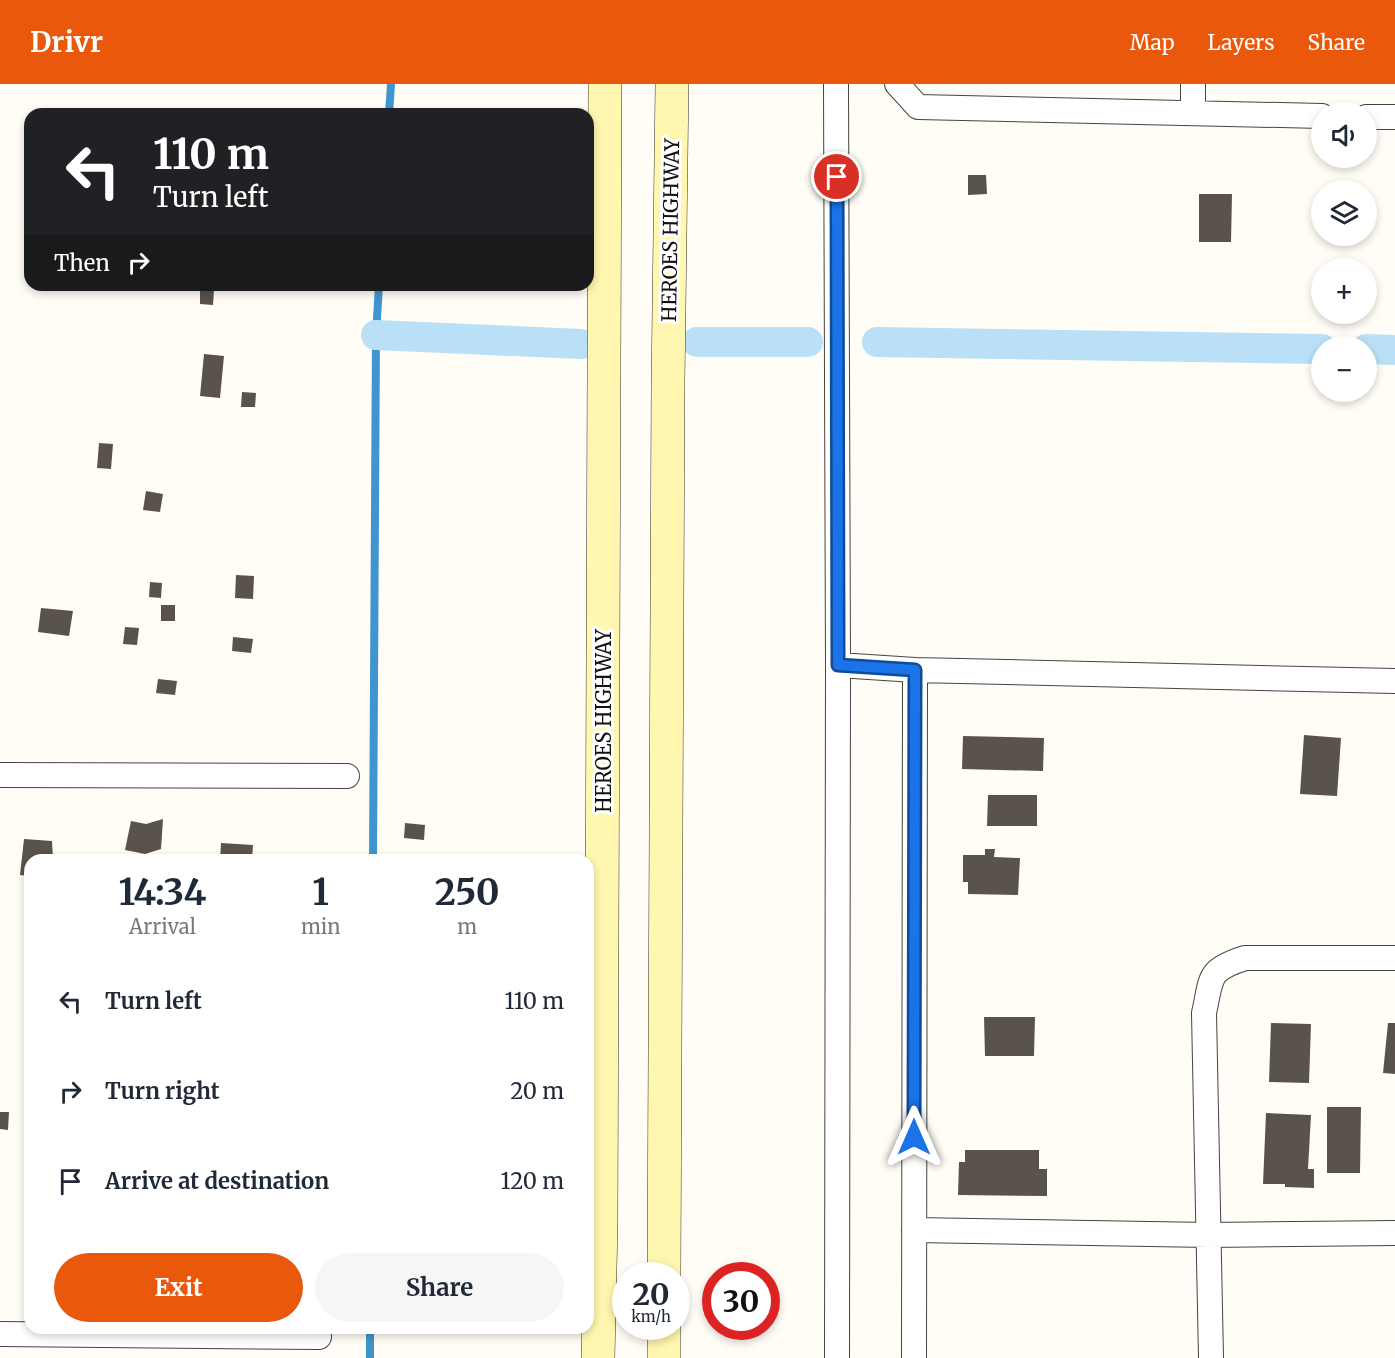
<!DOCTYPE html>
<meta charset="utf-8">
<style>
:root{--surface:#fff;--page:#f6f6f7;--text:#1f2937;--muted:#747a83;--accent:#ea580c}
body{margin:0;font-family:Merriweather,serif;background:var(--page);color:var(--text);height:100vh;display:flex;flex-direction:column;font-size:22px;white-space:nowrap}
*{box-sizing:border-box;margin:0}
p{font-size:20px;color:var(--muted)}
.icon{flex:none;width:33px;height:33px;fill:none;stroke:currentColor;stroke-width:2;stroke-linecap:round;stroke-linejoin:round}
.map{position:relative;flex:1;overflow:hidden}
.side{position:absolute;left:24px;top:770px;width:570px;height:480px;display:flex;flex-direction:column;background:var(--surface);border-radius:18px;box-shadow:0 3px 9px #0003}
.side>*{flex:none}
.banner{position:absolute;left:24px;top:24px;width:570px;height:183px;border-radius:18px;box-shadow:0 3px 9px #0003;background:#202124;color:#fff;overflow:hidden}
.controls{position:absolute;left:1311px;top:18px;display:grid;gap:12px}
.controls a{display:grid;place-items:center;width:66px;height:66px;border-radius:50%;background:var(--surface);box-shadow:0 3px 9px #0003;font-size:30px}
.speed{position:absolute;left:612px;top:1178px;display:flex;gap:12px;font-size:30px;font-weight:700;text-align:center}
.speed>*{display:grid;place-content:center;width:78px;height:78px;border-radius:50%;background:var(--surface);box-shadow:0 3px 9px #0003;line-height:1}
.speed small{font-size:15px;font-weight:400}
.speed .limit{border:9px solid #d22;background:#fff;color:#111}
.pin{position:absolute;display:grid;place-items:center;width:51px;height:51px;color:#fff;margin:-26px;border:3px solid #fff;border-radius:50%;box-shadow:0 2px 6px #0007}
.me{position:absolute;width:66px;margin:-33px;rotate:0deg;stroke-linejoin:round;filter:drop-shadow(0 0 4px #0008)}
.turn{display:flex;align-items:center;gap:21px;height:126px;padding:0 30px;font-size:27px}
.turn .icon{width:78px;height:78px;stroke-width:2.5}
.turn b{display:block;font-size:42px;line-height:51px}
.then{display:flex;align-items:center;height:57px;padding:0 30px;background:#0003;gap:12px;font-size:22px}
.eta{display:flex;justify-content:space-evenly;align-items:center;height:102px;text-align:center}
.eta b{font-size:36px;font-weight:700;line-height:42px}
.action{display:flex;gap:12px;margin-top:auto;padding:12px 30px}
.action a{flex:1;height:69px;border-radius:36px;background:var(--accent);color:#fff;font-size:24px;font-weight:700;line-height:69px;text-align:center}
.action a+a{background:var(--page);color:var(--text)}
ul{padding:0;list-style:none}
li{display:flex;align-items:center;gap:18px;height:90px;padding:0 30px}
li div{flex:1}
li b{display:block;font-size:22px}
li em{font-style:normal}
header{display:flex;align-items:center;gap:36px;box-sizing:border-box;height:84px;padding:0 30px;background:var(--accent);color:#fff}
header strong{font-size:28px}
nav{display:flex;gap:33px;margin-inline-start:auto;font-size:21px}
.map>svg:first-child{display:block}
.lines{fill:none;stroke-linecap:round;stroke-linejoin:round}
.stream{stroke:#3f96cf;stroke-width:8}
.canal{stroke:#b9e0f7;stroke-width:30}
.building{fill:#5a524d}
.street-casing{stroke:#444;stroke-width:26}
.secondary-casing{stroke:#333;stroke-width:34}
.street{stroke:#fff;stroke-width:24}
.secondary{stroke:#fff6b0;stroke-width:33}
.route-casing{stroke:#114b97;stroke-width:15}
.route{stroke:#1a73e8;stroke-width:10}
.labels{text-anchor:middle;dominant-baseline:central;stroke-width:6;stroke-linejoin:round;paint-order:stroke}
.street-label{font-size:20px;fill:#111;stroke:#fff}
</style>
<header>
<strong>Drivr</strong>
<nav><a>Map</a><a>Layers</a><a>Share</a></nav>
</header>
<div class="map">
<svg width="1395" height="1274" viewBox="0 0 1395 1274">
<rect width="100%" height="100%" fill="#fffdf5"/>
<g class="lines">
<path class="stream" d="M389 30 391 0
M373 776 376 251 379 201
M370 1274V1244"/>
<path class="canal" d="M376 251 581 260
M697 258H808
M877 258 1322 265
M1366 265 1395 266"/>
</g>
<path class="building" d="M968 91H986L987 110 968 111Z
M1199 110H1232L1231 158H1199Z
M200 205 214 206 213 221 200 220Z
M204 270 224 272 220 314 200 312Z
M242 308 256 309 255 323H241Z
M99 359 113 360 111 385 97 384Z
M146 407 163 410 160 428 143 426Z
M236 491 254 492 253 515 235 514Z
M150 498 162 499 161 514 149 513Z
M161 521H175V537H161Z
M41 524 73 527 69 552 38 548Z
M125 543 139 544 137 561 123 560Z
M233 553 253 555 251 569 232 567Z
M158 595 177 597 175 611 156 609Z
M1304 651 1341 654 1337 712 1300 710Z
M963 652 1044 654 1043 687 962 685Z
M988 711H1037V742H987Z
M163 735 161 765 145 770 125 766 131 737 146 740Z
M405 739 425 741 424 756 404 754Z
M24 755 52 757 53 776H30V792L20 791Z
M221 759 253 761 252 776H220Z
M985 765H995L994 773 1020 774 1018 811 968 810V798H963V771H985Z
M984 933H1035L1034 972H985Z
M1271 939 1311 940 1309 999 1269 998Z
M1388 939H1395V990L1383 989Z
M1327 1023H1361L1360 1089H1327Z
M0 1028H9L8 1046 0 1045Z
M1266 1029 1311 1031 1308 1085H1314V1104L1285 1103V1100H1263Z
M965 1066H1039V1085H1047V1112L958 1111 959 1078H965Z"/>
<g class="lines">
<defs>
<path id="street" d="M836 0 838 581 837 1274
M897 0 918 23 1322 32
M1193 0V29
M1366 33H1395
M838 581 915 586
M0 691 347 692
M914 1146 1209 1151 1395 1149
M0 1250 319 1253
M914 1274 915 586 1395 597
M1211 1274 1204 929C1212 893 1207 886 1245 874H1395"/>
<path id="secondary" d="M664 1191 668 300 672 0
M598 1274 601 1141 605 0
M664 1274V1242"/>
</defs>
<use href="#street" class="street-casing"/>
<use href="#secondary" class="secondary-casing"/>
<use href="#street" class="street"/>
<use href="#secondary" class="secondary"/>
</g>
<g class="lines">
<defs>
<path id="route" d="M837 93 838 581 915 586 914 1053"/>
</defs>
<use href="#route" class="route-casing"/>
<use href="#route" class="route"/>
</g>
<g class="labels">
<g class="street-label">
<text transform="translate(670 146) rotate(-89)">HEROES HIGHWAY</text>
<text transform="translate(603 637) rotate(-90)">HEROES HIGHWAY</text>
</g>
</g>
</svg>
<div class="controls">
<a><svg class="icon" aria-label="sound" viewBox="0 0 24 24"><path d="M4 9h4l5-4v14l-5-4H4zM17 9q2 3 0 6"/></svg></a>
<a><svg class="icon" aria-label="layers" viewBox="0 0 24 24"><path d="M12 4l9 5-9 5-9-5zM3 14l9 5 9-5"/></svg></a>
<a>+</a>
<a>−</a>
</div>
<div class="speed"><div>20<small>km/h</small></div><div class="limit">30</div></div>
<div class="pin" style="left:837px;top:93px;background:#d93025"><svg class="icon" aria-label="arrive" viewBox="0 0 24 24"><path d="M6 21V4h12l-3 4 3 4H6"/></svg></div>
<svg class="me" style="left:914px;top:1053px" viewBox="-20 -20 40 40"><path d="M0-17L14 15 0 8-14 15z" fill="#1a73e8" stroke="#fff" stroke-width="4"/></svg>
<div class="banner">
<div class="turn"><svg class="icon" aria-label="left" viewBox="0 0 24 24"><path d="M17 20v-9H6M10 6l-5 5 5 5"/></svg><div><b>110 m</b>Turn left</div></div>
<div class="then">Then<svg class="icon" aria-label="right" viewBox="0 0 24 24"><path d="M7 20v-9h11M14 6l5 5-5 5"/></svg></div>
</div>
<section class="side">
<div class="eta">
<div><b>14:34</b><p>Arrival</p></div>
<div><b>1</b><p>min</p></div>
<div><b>250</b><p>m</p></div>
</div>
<ul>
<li><svg class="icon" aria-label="left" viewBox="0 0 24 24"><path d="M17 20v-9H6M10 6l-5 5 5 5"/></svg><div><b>Turn left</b></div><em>110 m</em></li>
<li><svg class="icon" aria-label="right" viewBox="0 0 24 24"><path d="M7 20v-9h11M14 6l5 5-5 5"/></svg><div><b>Turn right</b></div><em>20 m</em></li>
<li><svg class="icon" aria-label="arrive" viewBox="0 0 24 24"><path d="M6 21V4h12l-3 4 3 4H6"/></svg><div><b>Arrive at destination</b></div><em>120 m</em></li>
</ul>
<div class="action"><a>Exit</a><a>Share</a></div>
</section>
</div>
